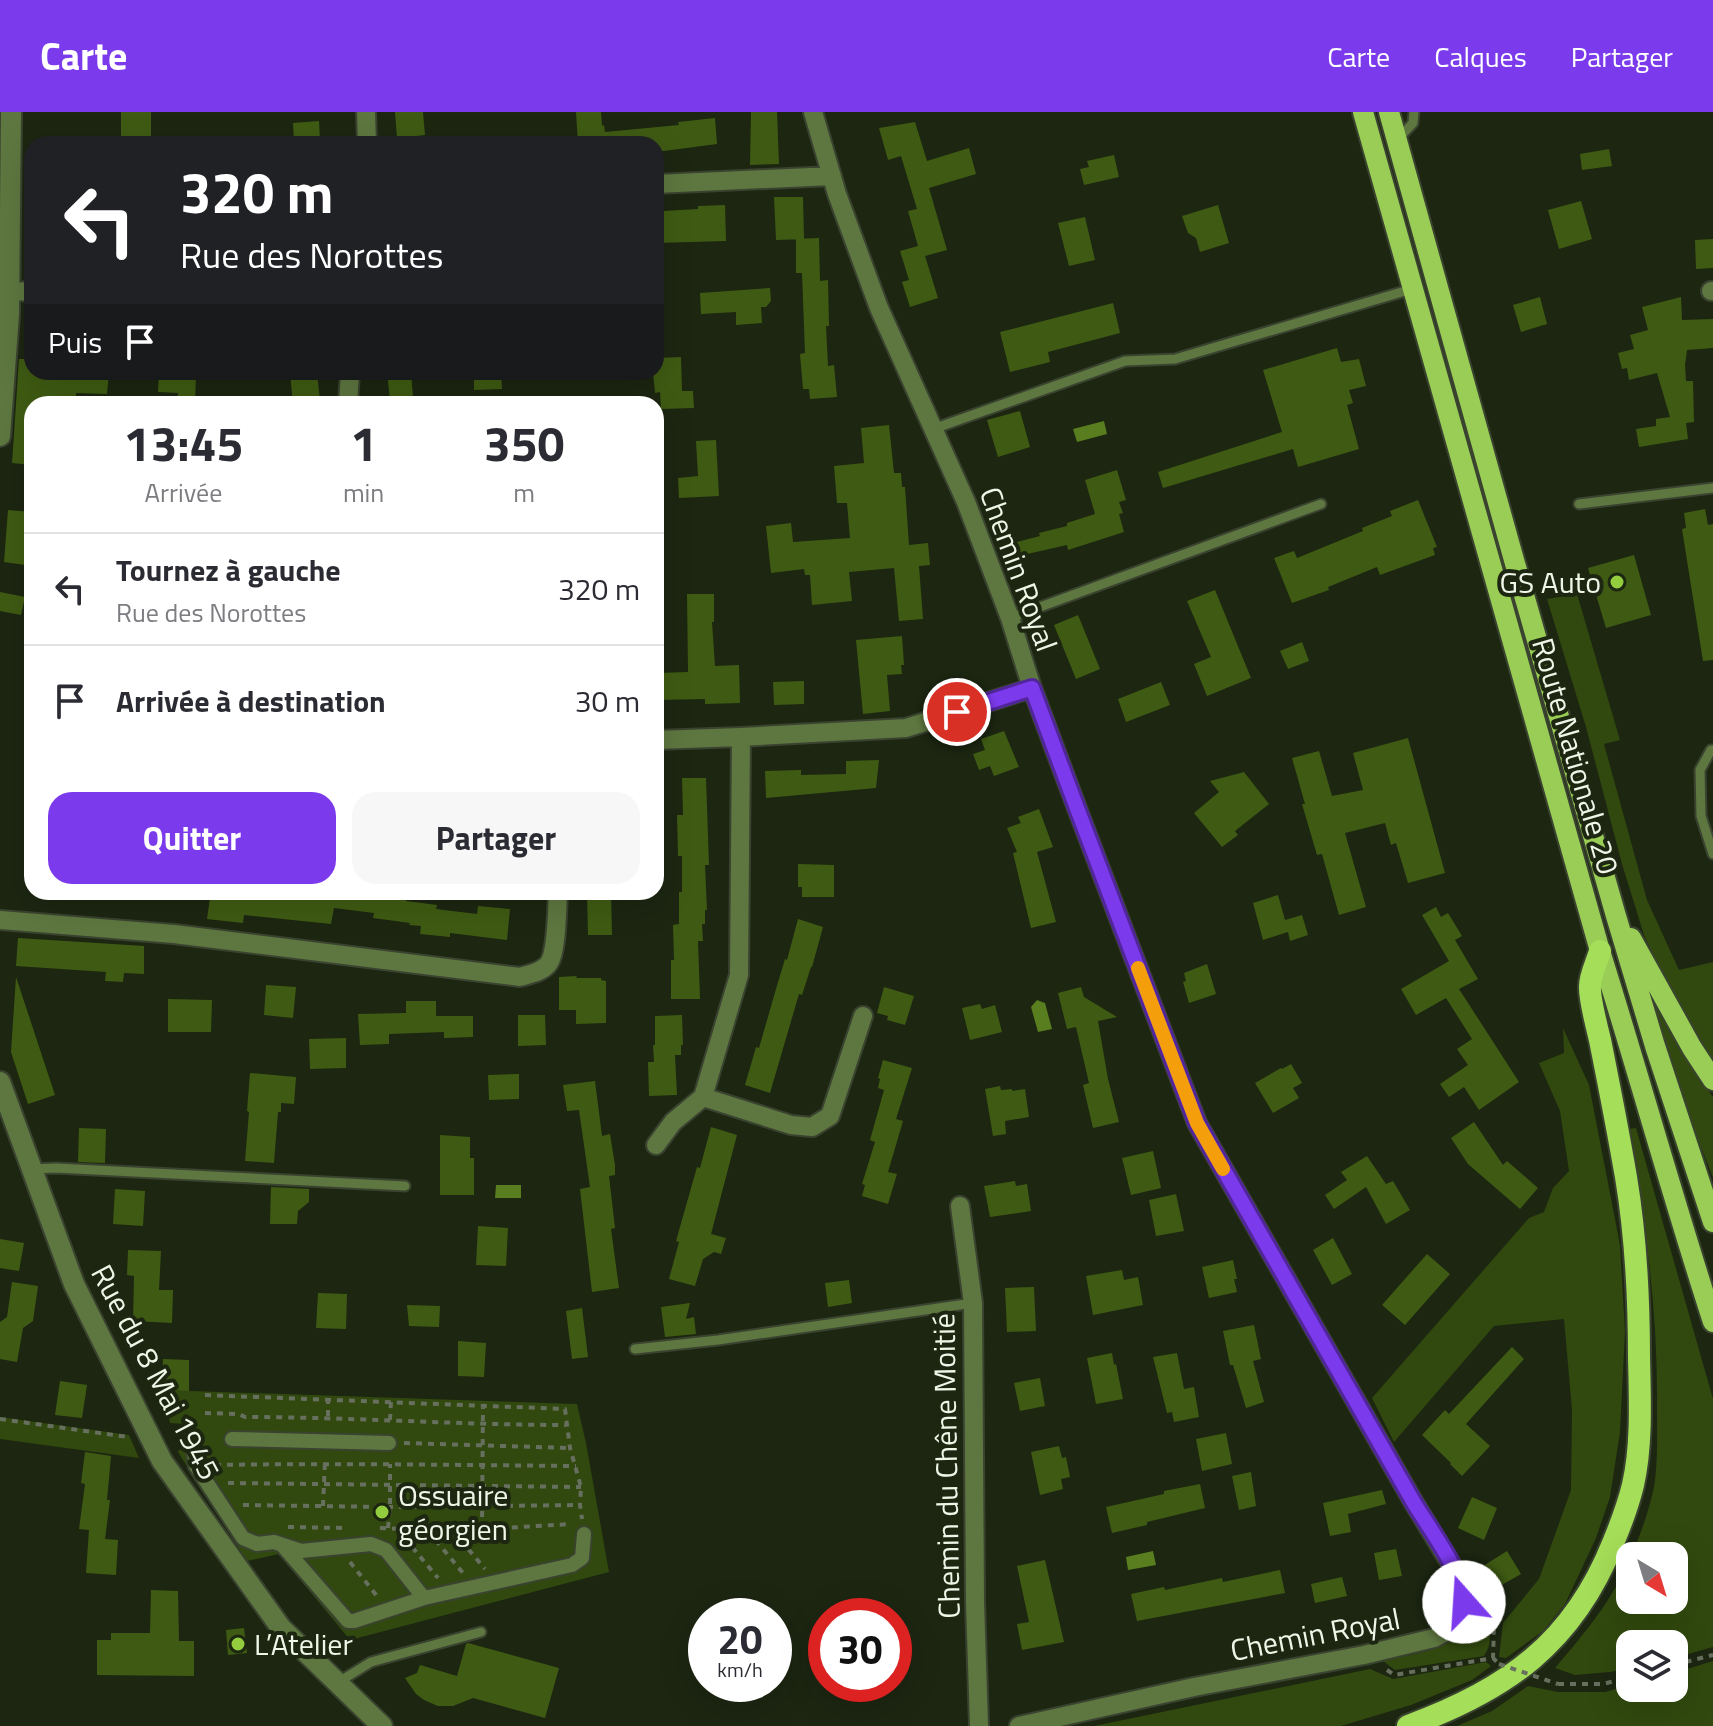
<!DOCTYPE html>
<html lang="fr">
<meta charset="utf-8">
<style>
:root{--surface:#fff;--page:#f7f7f7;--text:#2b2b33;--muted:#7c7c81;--line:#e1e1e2;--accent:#7c3aed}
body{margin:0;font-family:"Titillium Web",sans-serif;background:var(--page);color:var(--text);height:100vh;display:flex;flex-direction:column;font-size:30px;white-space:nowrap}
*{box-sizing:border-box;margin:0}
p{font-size:26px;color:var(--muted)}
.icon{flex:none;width:44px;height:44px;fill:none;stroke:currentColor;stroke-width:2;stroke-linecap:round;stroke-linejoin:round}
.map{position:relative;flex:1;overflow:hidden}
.panel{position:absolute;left:24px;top:284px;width:640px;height:504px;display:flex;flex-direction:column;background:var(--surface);border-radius:24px;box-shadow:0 8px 32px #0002}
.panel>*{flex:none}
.banner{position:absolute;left:24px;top:24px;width:640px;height:244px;border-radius:24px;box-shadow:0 8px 32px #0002;background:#202124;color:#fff;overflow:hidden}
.needle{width:52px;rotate:142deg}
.buttons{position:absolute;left:1616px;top:1430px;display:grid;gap:16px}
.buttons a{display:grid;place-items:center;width:72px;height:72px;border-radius:16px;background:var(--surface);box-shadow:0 8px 32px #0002;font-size:40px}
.speed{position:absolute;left:688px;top:1486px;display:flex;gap:16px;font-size:40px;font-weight:700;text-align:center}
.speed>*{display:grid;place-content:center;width:104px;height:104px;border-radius:50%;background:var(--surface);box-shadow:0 8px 32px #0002;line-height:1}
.speed small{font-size:20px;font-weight:400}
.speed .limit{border:12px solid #d22;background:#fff;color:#111}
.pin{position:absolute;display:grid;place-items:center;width:68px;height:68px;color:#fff;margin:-34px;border:4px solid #fff;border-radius:50%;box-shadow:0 2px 8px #0007}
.me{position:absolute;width:88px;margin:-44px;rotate:341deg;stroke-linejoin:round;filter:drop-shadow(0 0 6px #0008)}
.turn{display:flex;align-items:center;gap:28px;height:168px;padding:0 24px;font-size:36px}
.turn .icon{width:104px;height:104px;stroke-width:2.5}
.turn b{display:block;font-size:56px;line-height:68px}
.then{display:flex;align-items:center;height:76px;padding:0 24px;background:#0003;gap:16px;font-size:30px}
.eta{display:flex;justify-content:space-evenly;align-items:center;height:136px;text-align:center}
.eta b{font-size:48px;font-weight:700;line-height:56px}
.action{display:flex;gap:16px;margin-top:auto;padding:16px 24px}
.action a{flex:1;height:92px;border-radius:24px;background:var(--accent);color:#fff;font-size:32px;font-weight:700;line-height:92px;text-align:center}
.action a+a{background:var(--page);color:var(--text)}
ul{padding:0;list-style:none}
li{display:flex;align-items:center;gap:24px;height:112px;padding:0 24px;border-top:2px solid var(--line)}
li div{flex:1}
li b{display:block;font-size:30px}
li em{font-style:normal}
header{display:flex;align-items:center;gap:48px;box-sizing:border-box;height:112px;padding:0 40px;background:var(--accent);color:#fff}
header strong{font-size:38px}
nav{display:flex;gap:44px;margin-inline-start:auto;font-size:28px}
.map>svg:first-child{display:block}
.green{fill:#31490e}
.water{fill:#587e1f}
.building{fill:#3f5b13}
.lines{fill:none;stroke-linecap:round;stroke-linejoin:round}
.service-casing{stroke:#3a432f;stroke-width:13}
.pedestrian-casing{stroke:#3a432f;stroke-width:18}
.minor-casing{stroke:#3a432f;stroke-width:22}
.tertiary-casing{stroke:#3a432f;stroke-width:24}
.primary-casing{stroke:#3a432f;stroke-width:24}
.trunk-casing{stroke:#3a432f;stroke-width:26}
.path{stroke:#67705e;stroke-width:4;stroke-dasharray:6 6;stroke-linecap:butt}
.service{stroke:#5e7740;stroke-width:9}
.pedestrian{stroke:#5e7740;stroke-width:14}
.minor{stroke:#5e7740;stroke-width:18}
.tertiary{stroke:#5e7740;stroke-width:20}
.primary{stroke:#99cd55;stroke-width:20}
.trunk{stroke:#a5de58;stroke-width:22}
.path-bridge{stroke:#67705e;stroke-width:4;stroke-dasharray:6 6;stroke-linecap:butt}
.route-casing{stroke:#51269a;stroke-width:20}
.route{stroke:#7c3aed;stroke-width:14}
.slow{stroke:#f59e0b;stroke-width:14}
.poi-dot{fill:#93cd3d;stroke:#1c2611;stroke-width:3}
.labels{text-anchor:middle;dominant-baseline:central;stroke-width:8;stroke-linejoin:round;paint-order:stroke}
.street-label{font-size:30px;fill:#eff6e8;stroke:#1c2611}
.poi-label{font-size:30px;fill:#eff6e8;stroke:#1c2611;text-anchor:start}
</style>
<header>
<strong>Carte</strong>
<nav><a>Carte</a><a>Calques</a><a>Partager</a></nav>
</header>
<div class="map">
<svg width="1713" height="1614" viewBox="0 0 1713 1614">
<rect width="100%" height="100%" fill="#1c2611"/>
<path class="green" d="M1577 482 1620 628 1604 632 1647 788 1679 858 1713 850V951L1664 867 1644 823 1622 752 1586 615 1547 487Z
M1659 892 1696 962 1713 985V1065L1698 1028 1653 894Z
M1563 916 1589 973 1620 1133 1625 1220 1620 1320 1610 1385 1596 1426 1565 1492 1543 1519 1506 1546 1499 1545 1503 1511 1539 1467 1571 1378 1572 1298 1564 1207 1494 1214 1394 1330 1372 1286 1529 1106 1544 1100 1553 1076 1569 1059 1560 999 1539 951 1564 941Z
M1636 1016 1713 1287V1535L1674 1546V1532H1630V1556L1610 1560 1575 1563 1555 1556C1585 1521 1611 1490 1630 1447V1488H1674V1444H1631C1641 1422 1649 1398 1654 1375 1658 1351 1657 1320 1657 1296 1658 1202 1646 1110 1629 1017Z
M162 1278 577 1292 586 1331 609 1460 350 1528 279 1442 247 1449 178 1340 179 1338H184V1312L170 1311Z
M0 1305 129 1323 139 1346 0 1327Z
M1474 1501C1490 1510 1495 1528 1484 1544L1395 1558 1383 1549C1410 1542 1445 1540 1463 1518 1468 1513 1471 1507 1474 1501Z
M1713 1549V1614H1457L1492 1599 1528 1574 1558 1580H1605L1630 1573V1576H1674V1561Z
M1486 1550 1491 1554 1472 1568 1411 1593 1341 1614H1094L1370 1557 1393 1567Z"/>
<path class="water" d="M1104 309 1107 322 1077 330 1073 317Z
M1037 888 1045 891 1052 917 1038 920 1031 895Z
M496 1073H521V1086H495Z
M1153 1439 1156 1453 1128 1458 1126 1445Z"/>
<path class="building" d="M121 0H151V32H121Z
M395 0H423L425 23 397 26Z
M576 0H601L602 14 604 13 605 20 679 13 678 10 715 6 717 32 656 40V32H578Z
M751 0H777L779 52 750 53Z
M319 9 320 28H319V32H294L293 11Z
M915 10 927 49 969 36 976 62 929 76 947 138 925 144 938 186 910 195 902 170 909 168 900 139 918 134 908 99 917 97 901 44 888 48 879 16Z
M1609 37 1612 54 1582 58 1580 42Z
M1114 43 1119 65 1084 73 1080 57 1089 55 1087 49Z
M774 85H803L804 127 776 128Z
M1581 89 1592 127 1559 137 1548 98Z
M725 93 726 129 656 131V104H663V99L698 97V94Z
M1218 93 1229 131 1200 140 1196 126 1188 121 1182 104Z
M1085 105 1095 148 1069 154 1058 111Z
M819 126 820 169 828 168 829 214H826L828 254 834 253 837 285 810 287 809 277H803L800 242 805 241 802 161H796V127Z
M1713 127V156L1696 157 1695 128Z
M770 176 771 189 766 195H761L762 211 736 213V200L701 202 700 181Z
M1540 185 1547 212 1521 220 1513 193Z
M1681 185 1682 208 1713 207V236L1687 238 1685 253 1686 269H1693L1694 310 1686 311 1688 327 1639 335 1636 317 1656 314V307L1670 305 1657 261 1629 268 1627 256 1622 257 1618 241 1634 237 1630 223 1648 218 1642 195Z
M1113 191 1120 221 1048 240 1050 250 1010 260 1000 220Z
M1337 236 1341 250 1359 247 1366 274 1349 278 1353 291 1347 293 1359 337 1298 355 1293 337 1163 376 1158 360 1282 320 1263 258Z
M681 245 682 279H693L694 296 661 297 660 280 655 281 653 260H656V246Z
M19 247H32V260H109L107 282 76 281V292H32V353L12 351Z
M317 260 320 289H317V292H293L290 261Z
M387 260H411L413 285 390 288Z
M474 260H501L502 277 474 278Z
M159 261 196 262 195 292H177L178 281 158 280Z
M1020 299 1030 335 998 345 987 308Z
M889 313 894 361H901L902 375H905L909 433 928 431 930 453 919 454 923 507 899 509 894 456 849 460 852 489 812 493 810 463H805L804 457 771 461 766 414 791 411 793 430 850 426 847 391H837L834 354 864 351 861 316Z
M716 328 719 384 679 386 678 366 698 364 696 329Z
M1117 358 1126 388 1119 390 1123 401 1119 402 1124 420 1068 438 1067 433 1009 446 1006 433 1040 424 1039 421 1067 414V411L1095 402 1085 368Z
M1418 388 1437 435 1433 436 1435 443 1380 463 1377 455 1328 475 1329 478 1292 491 1274 446 1294 439 1297 446 1363 419 1362 416 1392 404 1390 399Z
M1705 397 1708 413 1713 412V548L1703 549 1682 417 1686 416 1684 401Z
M8 398 32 400V454L4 450Z
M1634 443 1651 503 1606 516 1588 456Z
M1215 478 1251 566 1207 584 1194 552 1211 545 1187 489Z
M0 480 25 485 21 503 0 499Z
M687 482H714V510H712L715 554 739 553 740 591 705 592V587L656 588V561L688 560Z
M1078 503 1100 557 1076 567 1054 513Z
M902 524 904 553H901L902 562 887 563 890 599 863 602 856 528Z
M1302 530 1309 549 1288 557 1280 539Z
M804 569V592L774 593 773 570Z
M1161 570 1170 593 1126 610 1118 587Z
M1004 619 1019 655 994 664 990 654 979 658 973 642 985 638 981 627Z
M1408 626 1445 761 1408 771 1396 731 1391 733 1385 711 1345 721 1366 795 1339 803 1322 742 1317 743 1302 692H1305L1292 646 1319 639 1332 684 1363 678 1353 641Z
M879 648 876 676 766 686 765 659 801 658V663L846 662V649Z
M1244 660 1269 692 1235 719 1238 723 1222 735 1194 701 1219 680 1210 669Z
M682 666H706L709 753H705L707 798H705V812H702L703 829H698L700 887H671V848H674L673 813 679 812V780H682V744H678L677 703H683Z
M1039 697 1053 735 1037 740 1056 810 1031 816 1013 741 1017 740 1007 716 1021 711 1018 705Z
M798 752 834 753V785H802V775H798Z
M226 780H393L407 782 406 789 437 793 436 797 477 802 478 794 510 797 507 828 450 821V825L420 822 421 814 409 813 410 811 373 806 374 801 334 796 331 812 244 803 243 811 207 807 210 786 224 788Z
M587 780H611L612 823H588Z
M1278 783 1285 808 1302 803 1308 823 1290 829 1288 820 1263 828 1253 791Z
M1436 795 1441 805 1448 801 1462 824 1455 828 1478 867 1459 877 1519 970 1479 998 1464 975 1449 985 1440 972 1468 953 1457 937 1472 927 1446 886 1416 903 1401 877 1449 849 1422 803Z
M798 807 823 815 812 855H811L802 883 799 882 770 981 745 973 756 935 759 936 776 877 785 847 787 848Z
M18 826 144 834V862L124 861 123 870 105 869 106 860 16 854Z
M1207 852 1216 882 1189 891 1183 870 1186 869 1184 861Z
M577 864 576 866H601V868L606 869V911L576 912V898H559V865Z
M16 865 55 983 28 992 11 940Z
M266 873 296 875 293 906 264 903Z
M884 875 914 884 905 913 887 908 888 904 877 901Z
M1081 875 1084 885 1117 905 1098 909 1108 967 1119 1010 1093 1016 1083 973 1089 971 1076 915 1067 917 1058 881Z
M168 887 212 888 211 920H168Z
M406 889H436V904H473V925L444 926V920L389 922V932L360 933 358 902 406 901Z
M980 892 982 897 995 893 1002 920 970 928 962 896Z
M518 903H545L546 933 518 934Z
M682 903 683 933H681V943H675L677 983 649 984 648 950H654L653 933H655V904Z
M346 926V956L310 957 309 927Z
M883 948 912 956 896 1007 903 1009 888 1060 897 1062 888 1092 862 1084 865 1073 862 1072 875 1030 870 1028 884 978 878 976 880 967 878 966Z
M1291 952 1302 971 1293 976 1299 986 1273 1001 1255 971 1281 956 1282 957Z
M250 961 296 965 294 992 281 991V1000H278L274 1051 245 1049 249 1000 247 999Z
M519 962V987L489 988 488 963Z
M595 969 602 1024 610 1022 615 1053V1063L609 1064 615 1116 611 1117 619 1176 592 1180 580 1077 590 1075 579 998 567 999 563 973Z
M1000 974 1001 978 1012 977V979L1025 977 1029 1005 1005 1009 1006 1022 993 1024 985 977Z
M1474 1010 1503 1053 1507 1049 1538 1076 1520 1097 1468 1052 1451 1026Z
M711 1015 737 1023 711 1122 726 1126 721 1142 714 1140 703 1147 695 1174 669 1167 679 1130 676 1129 697 1055 700 1056Z
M79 1016 106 1017 105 1051 78 1050Z
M440 1023 470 1025V1046H474V1083H440Z
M1153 1039 1161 1076 1131 1083 1122 1046Z
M1367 1044 1386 1072 1393 1069 1410 1098 1386 1112 1366 1075 1334 1097 1325 1083 1347 1068 1341 1060Z
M1015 1069 1016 1074 1027 1072 1031 1099 990 1105 984 1074Z
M271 1075 309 1077V1090L298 1099 297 1112H270Z
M115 1077 145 1079 143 1114 113 1112Z
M1176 1082 1184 1119 1156 1124 1149 1088Z
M478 1114 508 1116 506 1154 476 1153Z
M1333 1126 1352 1162 1332 1173 1313 1138Z
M0 1127 24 1131 19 1159 0 1156Z
M128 1138 161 1139 159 1178H173L172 1211 133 1209 134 1164 127 1163Z
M1427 1142 1450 1162 1405 1213 1382 1193Z
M1233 1148 1237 1167H1234L1237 1180 1209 1186 1202 1155Z
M1122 1158 1124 1168 1138 1165 1143 1193 1093 1203 1086 1164Z
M849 1168 852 1191 828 1195 825 1171Z
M12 1170 38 1174 33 1209 23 1216 17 1250 0 1247V1210L7 1205Z
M1034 1175 1036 1219 1007 1220 1005 1176Z
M318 1181 347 1182 346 1217 316 1216Z
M690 1191 686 1207 694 1205 696 1222 665 1225 661 1195Z
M407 1193 440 1194 439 1215 409 1214Z
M582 1196 588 1245 572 1247 566 1199Z
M1254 1213 1261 1247 1253 1249 1264 1290 1246 1296 1233 1253H1230L1223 1219Z
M458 1229 486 1231 484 1265 458 1264Z
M1512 1235 1524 1247 1466 1312 1490 1334 1462 1364 1450 1352 1451 1351 1422 1323 1445 1298 1449 1302Z
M1112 1241 1114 1253 1116 1252 1123 1287 1096 1292 1087 1246Z
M1177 1241 1184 1277 1194 1275 1199 1305 1174 1310 1172 1300 1167 1301 1153 1245Z
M163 1247 189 1248V1279L162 1278Z
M1040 1266 1045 1294 1020 1299 1014 1271Z
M60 1269 87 1273 82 1306 55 1303Z
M1226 1321 1232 1352 1202 1359 1196 1327Z
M1059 1334 1062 1346 1066 1345 1070 1365 1061 1367 1063 1377 1040 1383 1031 1340Z
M85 1340 111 1344 107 1388H110L105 1427 118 1428 116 1463 86 1461 89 1418 79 1417 85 1372 81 1371Z
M1251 1360 1256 1394 1239 1398 1232 1364Z
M1200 1372 1205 1396 1147 1410V1413L1112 1421 1106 1395 1164 1382V1379Z
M1382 1378 1386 1392 1348 1402 1351 1420 1330 1424 1323 1391Z
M1472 1385 1497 1396 1484 1428 1458 1416Z
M1396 1437 1402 1464 1379 1468 1374 1441Z
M1507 1439 1521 1462 1493 1478 1480 1456Z
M1045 1448 1064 1530 1022 1538 1017 1512 1029 1510 1017 1454Z
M1280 1458 1285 1481 1137 1509 1131 1482 1164 1475 1165 1478 1222 1466 1223 1470Z
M1342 1465 1347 1484 1315 1491 1311 1472Z
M151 1478 178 1479 179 1529H194V1564L97 1563V1528H111V1521H150Z
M244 1516 247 1541 228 1543 226 1518Z
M468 1531 559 1556 545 1606 473 1586 453 1594H438L424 1588 416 1582 405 1566 417 1561 420 1553 457 1564 466 1532Z"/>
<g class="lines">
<defs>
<path id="service" d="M1397 28 1413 11 1414 0
M933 317 1125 249 1175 247 1412 177
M1579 392 1713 376
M1010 506 1321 392
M1713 638H1711L1700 658 1701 704 1713 742
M31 1057 56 1056 405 1074
M635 1237 718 1228 973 1191
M337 1571 371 1550 481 1520"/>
<path id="pedestrian" d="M232 1327 389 1331
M194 1340 196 1354 243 1426 257 1432 274 1430 301 1439 371 1432 386 1438 424 1486
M282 1433 348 1509H354L424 1486 572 1453 582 1446 584 1422"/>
<path id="minor" d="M366 0 367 32
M813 0 837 82 879 196 966 390 1010 506 1032 576 1075 691 1197 1011 1414 1391 1451 1452 1464 1481 1463 1499 1457 1508 1447 1519 1434 1526 1364 1543 1194 1575 1019 1614
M656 72 832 64
M1711 179H1713
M9 180 32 179
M348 292 350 260
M656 628 741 625 906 616 1032 576
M0 808 174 822 520 865C530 862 543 860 549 851 557 839 557 796 558 780
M703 985 791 1013 812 1015 830 1004 863 904
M656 1033 673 1010 703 985 739 863 741 625
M960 1094 973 1191 975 1490 979 1614"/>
<path id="tertiary" d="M0 324 9 203 11 0
M0 970 74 1172 162 1349 281 1516 382 1614"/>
<path id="primary" d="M1363 0 1600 839C1639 963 1673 1087 1713 1210
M1389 0 1514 448 1616 804 1655 934 1713 1110
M1631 826 1692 936 1713 968"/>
<path id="trunk" d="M1408 1614C1507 1578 1573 1531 1613 1431 1621 1412 1628 1393 1633 1373 1642 1333 1640 1288 1639 1246 1639 1186 1636 1125 1626 1065 1618 1019 1609 973 1600 928 1597 915 1589 886 1590 874 1590 863 1597 850 1600 839"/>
</defs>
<use href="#service" class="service-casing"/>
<use href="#pedestrian" class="pedestrian-casing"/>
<use href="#minor" class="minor-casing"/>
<use href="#tertiary" class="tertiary-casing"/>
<use href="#primary" class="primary-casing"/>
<use href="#trunk" class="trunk-casing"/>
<path class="path" d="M205 1283 565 1297 570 1336 581 1375 580 1393 582 1407
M205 1301 239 1302 245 1305C352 1305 460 1313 567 1313
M328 1304V1287
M0 1307 128 1325
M390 1308 391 1290
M404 1331 570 1336
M215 1353C335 1351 456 1353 576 1354
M228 1371 581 1375
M243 1393 390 1395 580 1393
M323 1394 325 1349
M288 1415 343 1416
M380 1416 453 1419 571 1412
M388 1416 390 1394V1352
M397 1417 438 1466
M482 1417 483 1294
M428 1419 463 1461
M453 1419 485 1457
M350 1450 377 1484
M1480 1498 1494 1514 1493 1546
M1674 1553 1713 1543
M1387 1558 1394 1563 1493 1546 1497 1550
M1558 1572H1603L1630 1565"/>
<use href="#service" class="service"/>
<use href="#pedestrian" class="pedestrian"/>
<use href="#minor" class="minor"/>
<use href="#tertiary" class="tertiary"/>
<use href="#primary" class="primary"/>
<use href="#trunk" class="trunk"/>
<path class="path-bridge" d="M1499 1552 1558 1572"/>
</g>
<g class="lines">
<defs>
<path id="route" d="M957 600 1032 576 1075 691 1197 1011 1414 1391C1429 1416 1464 1462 1464 1490"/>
</defs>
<use href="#route" class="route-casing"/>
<use href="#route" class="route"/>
<path class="slow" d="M1138 856 1197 1011 1223 1057"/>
</g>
<g class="poi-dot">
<circle cx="1617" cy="470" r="8"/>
<circle cx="382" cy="1400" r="8"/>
<circle cx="238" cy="1532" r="8"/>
</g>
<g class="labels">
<g class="street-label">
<text transform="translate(1019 457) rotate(70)">Chemin Royal</text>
<text transform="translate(1576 644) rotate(74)">Route Nationale 20</text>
<text transform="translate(156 1260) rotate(62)">Rue du 8 Mai 1945</text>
<text transform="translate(946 1354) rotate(-91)">Chemin du Chêne Moitié</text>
<text transform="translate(1315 1522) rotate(-11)">Chemin Royal</text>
</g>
<g class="poi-label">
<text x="1601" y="470" text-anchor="end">GS Auto</text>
<text x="398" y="1383">Ossuaire<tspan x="398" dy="34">géorgien</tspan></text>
<text x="254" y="1532">L’Atelier</text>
</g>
</g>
</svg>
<div class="buttons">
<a><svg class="needle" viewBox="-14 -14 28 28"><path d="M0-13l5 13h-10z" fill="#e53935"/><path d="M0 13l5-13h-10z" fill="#7c7c81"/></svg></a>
<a><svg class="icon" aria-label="layers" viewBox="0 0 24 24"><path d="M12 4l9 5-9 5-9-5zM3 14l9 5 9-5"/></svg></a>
</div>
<div class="speed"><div>20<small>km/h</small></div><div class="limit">30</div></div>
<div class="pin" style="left:957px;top:600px;background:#d93025"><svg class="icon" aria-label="arrive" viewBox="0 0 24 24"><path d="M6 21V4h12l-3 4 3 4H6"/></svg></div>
<svg class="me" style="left:1464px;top:1490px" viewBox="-20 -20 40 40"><circle r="19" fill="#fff"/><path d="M0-13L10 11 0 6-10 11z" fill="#7c3aed"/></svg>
<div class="banner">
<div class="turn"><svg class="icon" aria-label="left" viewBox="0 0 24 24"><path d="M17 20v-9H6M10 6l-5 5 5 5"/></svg><div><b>320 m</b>Rue des Norottes</div></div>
<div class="then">Puis<svg class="icon" aria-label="arrive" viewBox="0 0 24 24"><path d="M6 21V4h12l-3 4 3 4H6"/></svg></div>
</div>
<section class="panel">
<div class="eta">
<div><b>13:45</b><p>Arrivée</p></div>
<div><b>1</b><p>min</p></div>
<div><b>350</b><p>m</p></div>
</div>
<ul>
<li><svg class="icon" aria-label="left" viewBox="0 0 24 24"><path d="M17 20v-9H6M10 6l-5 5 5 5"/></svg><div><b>Tournez à gauche</b><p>Rue des Norottes</p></div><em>320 m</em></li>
<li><svg class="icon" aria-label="arrive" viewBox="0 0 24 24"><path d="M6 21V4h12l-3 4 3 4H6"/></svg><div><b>Arrivée à destination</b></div><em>30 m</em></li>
</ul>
<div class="action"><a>Quitter</a><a>Partager</a></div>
</section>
</div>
